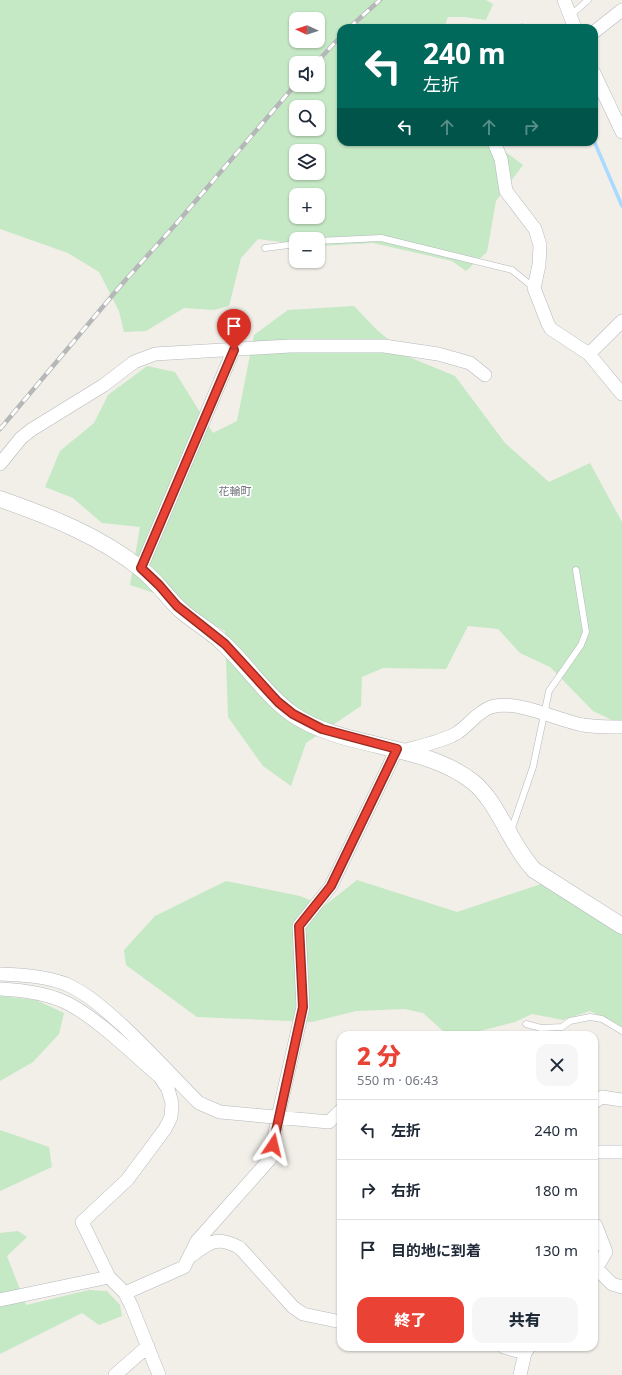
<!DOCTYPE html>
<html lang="ja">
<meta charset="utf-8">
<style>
:root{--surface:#fff;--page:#f6f6f7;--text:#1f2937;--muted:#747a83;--line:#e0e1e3;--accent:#ea4335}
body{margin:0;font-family:"Noto Sans","Noto Sans JP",sans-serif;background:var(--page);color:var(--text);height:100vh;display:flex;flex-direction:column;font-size:15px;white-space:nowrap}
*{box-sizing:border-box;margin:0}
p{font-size:13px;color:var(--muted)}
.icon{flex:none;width:22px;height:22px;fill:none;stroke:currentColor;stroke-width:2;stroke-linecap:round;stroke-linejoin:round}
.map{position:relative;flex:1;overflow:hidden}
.side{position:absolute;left:337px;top:1031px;width:261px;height:320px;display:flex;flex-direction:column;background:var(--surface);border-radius:12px;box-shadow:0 1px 3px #0004}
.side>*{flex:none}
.guide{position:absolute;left:337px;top:24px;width:261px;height:122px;border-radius:12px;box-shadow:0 1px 3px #0004;background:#00695c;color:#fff;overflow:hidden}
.needle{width:26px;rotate:273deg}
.fabs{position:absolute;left:289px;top:12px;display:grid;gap:8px}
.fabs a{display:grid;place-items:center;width:36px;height:36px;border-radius:8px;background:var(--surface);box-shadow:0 1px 3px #0004;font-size:20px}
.pin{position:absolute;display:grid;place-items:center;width:34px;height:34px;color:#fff;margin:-41px -17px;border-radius:50% 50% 50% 0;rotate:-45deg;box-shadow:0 0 4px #0007}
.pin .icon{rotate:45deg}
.me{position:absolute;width:44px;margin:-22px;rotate:10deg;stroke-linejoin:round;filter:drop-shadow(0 0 3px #0008)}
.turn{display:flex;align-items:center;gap:14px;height:84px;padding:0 20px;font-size:18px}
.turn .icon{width:52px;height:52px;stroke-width:2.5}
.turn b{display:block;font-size:28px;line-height:34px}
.lanes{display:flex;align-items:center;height:38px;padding:0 20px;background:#0003;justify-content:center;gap:20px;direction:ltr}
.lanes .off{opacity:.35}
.round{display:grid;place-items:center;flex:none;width:42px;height:42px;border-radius:12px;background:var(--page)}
.overview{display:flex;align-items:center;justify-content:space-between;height:68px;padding:0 20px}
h1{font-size:24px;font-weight:800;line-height:30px;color:var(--accent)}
.button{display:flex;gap:8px;margin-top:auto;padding:8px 20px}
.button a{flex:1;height:46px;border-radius:12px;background:var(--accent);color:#fff;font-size:16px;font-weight:800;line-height:46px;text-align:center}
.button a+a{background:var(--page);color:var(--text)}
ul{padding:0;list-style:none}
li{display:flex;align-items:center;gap:12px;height:60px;padding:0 20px;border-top:1px solid var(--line)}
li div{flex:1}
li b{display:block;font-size:15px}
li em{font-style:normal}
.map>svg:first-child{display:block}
.green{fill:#c5e8c5;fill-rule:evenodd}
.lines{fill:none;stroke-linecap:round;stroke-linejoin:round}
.stream{stroke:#aadaff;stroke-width:3.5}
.service-casing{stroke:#b5b8bc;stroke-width:7}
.minor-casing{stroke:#b5b8bc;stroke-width:14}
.tertiary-casing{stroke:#b5b8bc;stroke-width:17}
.service{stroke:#fff;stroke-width:6}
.minor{stroke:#fff;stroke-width:13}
.tertiary{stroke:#fff;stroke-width:16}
.rail-casing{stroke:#b6b7b8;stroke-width:4.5}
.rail{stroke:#fff;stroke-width:3;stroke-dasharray:9;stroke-linecap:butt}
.route-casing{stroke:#982c22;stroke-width:10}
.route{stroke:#ea4335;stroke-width:7}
.labels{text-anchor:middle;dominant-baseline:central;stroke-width:3.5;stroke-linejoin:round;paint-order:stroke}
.neighbourhood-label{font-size:11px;fill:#70757a;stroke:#fff}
</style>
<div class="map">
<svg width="622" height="1375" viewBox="0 0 622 1375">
<rect width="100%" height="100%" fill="#f1efe8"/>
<path class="green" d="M0 0H486L493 4 486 20 464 17H448L444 28H341V142H492L523 165 496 201 487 252 466 271 452 261 373 243 318 246V239H296V244L258 239 241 258 229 306 214 310 184 308 146 331 124 332 119 311 99 272 68 253 0 229ZM296 19H318V41H296ZM296 63H318V85H296ZM296 107H318V129H296ZM296 151H318V173H296ZM296 195H318V217H296Z
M354 306 377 330 409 357 455 376 505 443 549 482 590 463 622 522V725L593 711 550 667 520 653 498 629 468 626 446 669 383 668 362 677 361 706 306 743 291 786 263 766 228 717 225 631 160 595 130 585 140 527 102 523 73 498 45 487 60 451 94 423 108 395 147 366 175 372 213 433 237 421 254 335 288 310Z
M357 880 457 912 544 883 622 933V1027L590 1011 563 1020 532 1014 515 1022 480 1031H443L423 1013 405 1009 356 1011 312 1022 197 1017 126 965 124 950 155 916 226 881 300 896 324 906Z
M0 996 36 1000 64 1013 59 1034 33 1062 0 1081Z
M0 1130 49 1147 52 1167 0 1191Z
M18 1231 27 1237 7 1256 26 1305 89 1290 107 1291 120 1305 122 1316 99 1325 82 1313 0 1354V1233Z"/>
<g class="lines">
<path class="stream" d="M522 25 524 28
M594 141 622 206"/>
<defs>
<path id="service" d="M571 15 588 0
M318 241 381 238 512 270 534 288
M265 248 296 244
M511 831 533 767 549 691 581 645 586 632 576 570
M526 1024 541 1028 562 1027 570 1021 590 1017 602 1019 622 1031"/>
<path id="minor" d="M564 0 575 28
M594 32 622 10
M594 73 622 132
M494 142 501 159 506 191 535 229 540 245 539 265 534 288 548 324 551 329 589 354 622 394
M589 354 622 321
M0 464 21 438 31 430 104 385 134 362 155 354 290 346H384L438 354 470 363 485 375
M141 568 234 349
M402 751C420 746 441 742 457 733 469 725 477 712 491 707 516 699 557 720 583 725 595 727 609 727 622 727
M0 974C22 975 45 976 66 984 88 994 104 1009 122 1025 149 1050 173 1077 199 1103L220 1112 329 1122 341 1110
M0 989C23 990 48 993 69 1004 99 1020 133 1054 160 1077L166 1070
M594 1102 602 1097 622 1100
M594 1152H622
M594 1226H596L606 1252 594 1272
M191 1256C210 1242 217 1235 240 1248L293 1307 303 1314 341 1322
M596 1268 612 1284 622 1287
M125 1293 184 1267 197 1241 270 1159 278 1117 303 1007 299 926 331 886 397 749
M0 1300 109 1277
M504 1347 525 1353
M115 1375 148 1346
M159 1375 131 1305 125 1293 109 1277 82 1222 127 1180 165 1129 171 1117 172 1103 168 1089 160 1077
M520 1375 525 1353 529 1347"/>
<path id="tertiary" d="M0 499C49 516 100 536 141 569 157 581 168 599 183 612 196 623 211 631 223 643 247 665 265 694 291 713 341 749 422 742 473 782 498 802 511 846 534 870L622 926"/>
</defs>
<use href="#service" class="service-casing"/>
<use href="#minor" class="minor-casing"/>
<use href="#tertiary" class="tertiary-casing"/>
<use href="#service" class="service"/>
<use href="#minor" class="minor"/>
<use href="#tertiary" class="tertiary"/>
<defs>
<path id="rail" d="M349 28 380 0
M316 63 341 36
M0 429 122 284 176 224 296 84"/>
</defs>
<use href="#rail" class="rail-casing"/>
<use href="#rail" class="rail"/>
</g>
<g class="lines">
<defs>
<path id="route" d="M234 350 141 568 159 585 177 606 225 644 278 702 293 714 322 729 397 749 331 886 299 926 303 1007 273 1145"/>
</defs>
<use href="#route" class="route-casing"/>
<use href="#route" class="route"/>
</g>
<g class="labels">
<g class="neighbourhood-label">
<text x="235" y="490">花輪町</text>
</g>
</g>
</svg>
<div class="fabs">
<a><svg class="needle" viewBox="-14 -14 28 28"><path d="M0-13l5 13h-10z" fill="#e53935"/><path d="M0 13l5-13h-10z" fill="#747a83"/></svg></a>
<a><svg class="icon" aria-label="sound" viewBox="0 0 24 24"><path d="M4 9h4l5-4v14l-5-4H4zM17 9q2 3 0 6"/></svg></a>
<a><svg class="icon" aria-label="search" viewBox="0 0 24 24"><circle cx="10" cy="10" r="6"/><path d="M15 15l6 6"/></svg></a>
<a><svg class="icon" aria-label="layers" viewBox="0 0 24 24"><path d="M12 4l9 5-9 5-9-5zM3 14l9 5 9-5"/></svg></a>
<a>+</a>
<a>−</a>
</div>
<div class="pin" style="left:234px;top:350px;background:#d93025"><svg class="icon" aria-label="arrive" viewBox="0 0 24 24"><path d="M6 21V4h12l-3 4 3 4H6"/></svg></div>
<svg class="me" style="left:273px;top:1145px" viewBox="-20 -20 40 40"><path d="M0-17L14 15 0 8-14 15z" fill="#ea4335" stroke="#fff" stroke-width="4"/></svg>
<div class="guide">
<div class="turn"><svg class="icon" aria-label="left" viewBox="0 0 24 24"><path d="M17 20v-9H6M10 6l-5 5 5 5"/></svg><div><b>240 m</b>左折</div></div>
<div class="lanes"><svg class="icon" aria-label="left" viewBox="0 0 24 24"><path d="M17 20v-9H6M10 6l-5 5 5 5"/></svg><svg class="icon off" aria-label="ahead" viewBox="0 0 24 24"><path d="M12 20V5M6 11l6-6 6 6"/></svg><svg class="icon off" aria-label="ahead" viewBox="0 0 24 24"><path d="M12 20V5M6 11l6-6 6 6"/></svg><svg class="icon off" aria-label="right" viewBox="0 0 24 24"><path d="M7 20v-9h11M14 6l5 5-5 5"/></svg></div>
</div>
<section class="side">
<div class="overview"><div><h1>2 分</h1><p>550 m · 06:43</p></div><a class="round"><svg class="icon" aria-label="close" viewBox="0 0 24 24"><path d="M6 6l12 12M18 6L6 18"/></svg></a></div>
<ul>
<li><svg class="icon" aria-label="left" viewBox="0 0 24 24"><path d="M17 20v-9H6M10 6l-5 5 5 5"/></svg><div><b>左折</b></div><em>240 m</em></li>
<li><svg class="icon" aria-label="right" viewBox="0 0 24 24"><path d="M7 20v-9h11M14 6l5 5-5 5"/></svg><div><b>右折</b></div><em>180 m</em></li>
<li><svg class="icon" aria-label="arrive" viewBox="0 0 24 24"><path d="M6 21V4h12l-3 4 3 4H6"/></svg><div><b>目的地に到着</b></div><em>130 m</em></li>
</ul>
<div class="button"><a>終了</a><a>共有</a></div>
</section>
</div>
